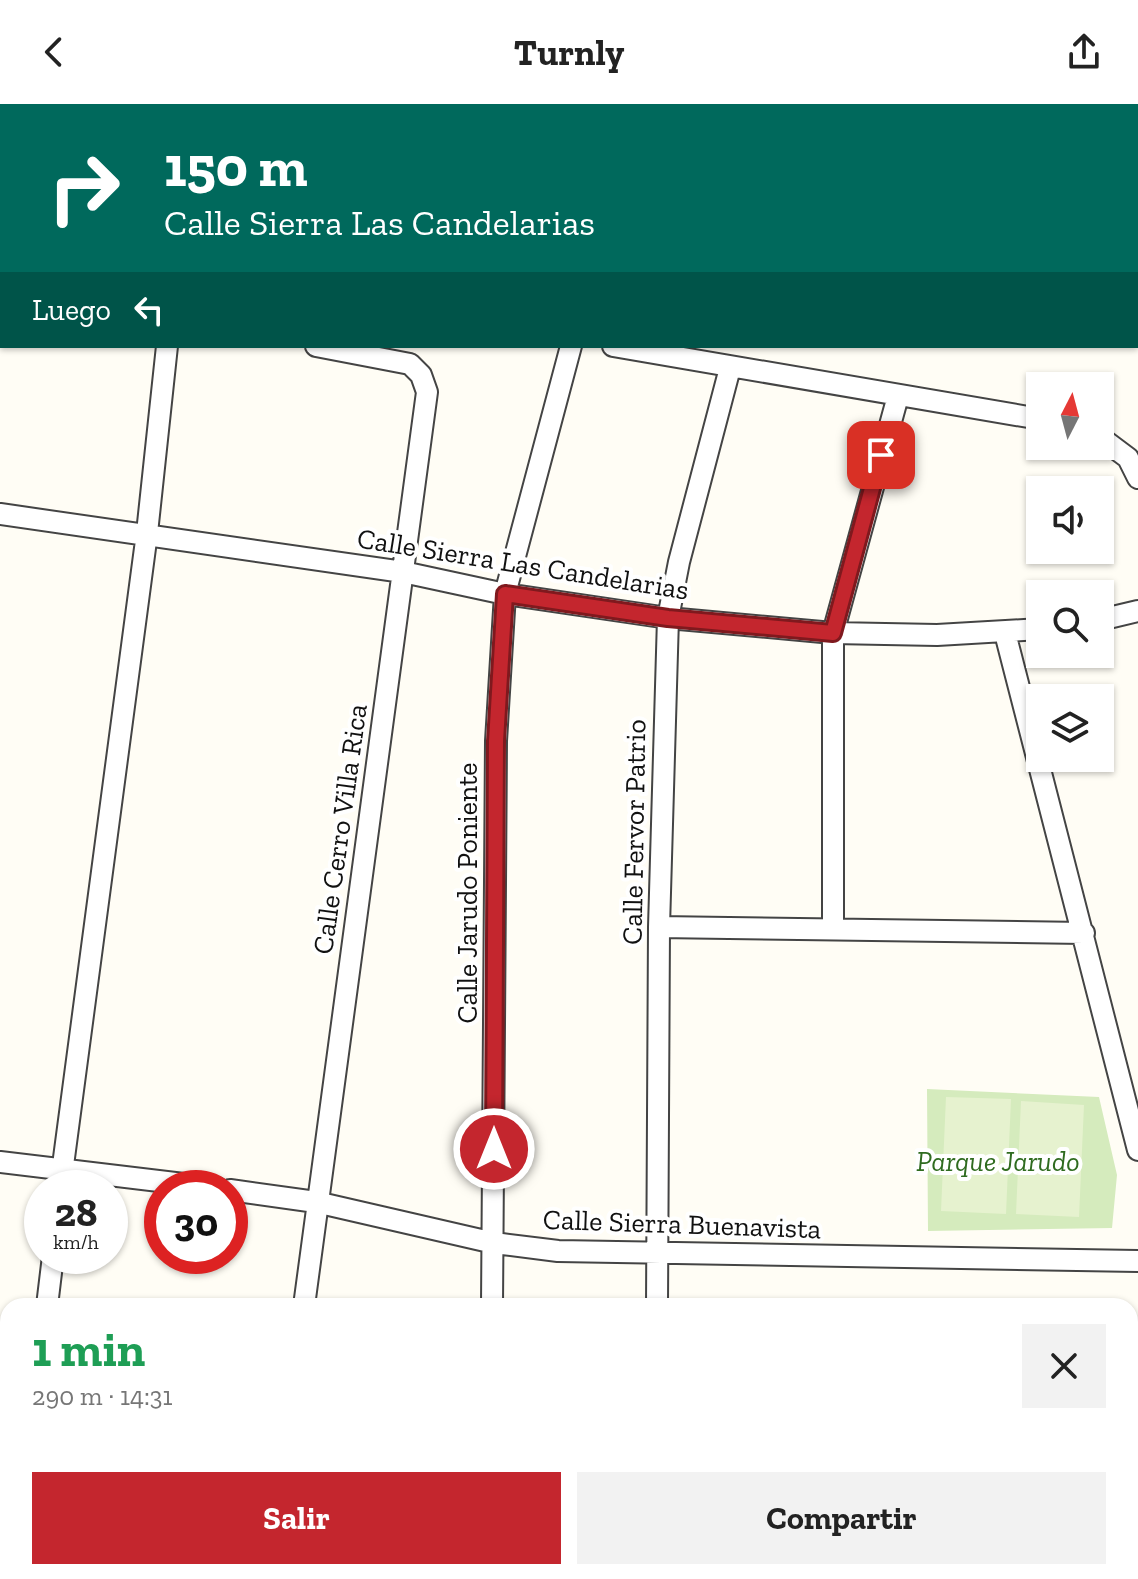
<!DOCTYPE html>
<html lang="es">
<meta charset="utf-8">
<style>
:root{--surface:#fff;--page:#f2f2f2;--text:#222;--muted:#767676;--accent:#c4262e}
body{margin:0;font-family:"Zilla Slab",serif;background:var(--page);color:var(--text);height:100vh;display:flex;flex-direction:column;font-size:30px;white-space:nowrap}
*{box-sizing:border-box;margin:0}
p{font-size:26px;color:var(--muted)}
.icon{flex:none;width:44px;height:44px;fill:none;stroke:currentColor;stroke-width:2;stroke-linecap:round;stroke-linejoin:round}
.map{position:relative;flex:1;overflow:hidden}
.drawer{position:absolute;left:0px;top:1194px;width:1138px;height:282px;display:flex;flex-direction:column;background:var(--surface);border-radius:24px 24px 0 0;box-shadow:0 2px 6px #0004}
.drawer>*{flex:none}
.hud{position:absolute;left:0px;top:0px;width:1138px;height:244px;box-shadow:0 2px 6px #0004;background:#00695c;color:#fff;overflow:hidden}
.needle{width:52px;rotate:6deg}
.tools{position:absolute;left:1026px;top:268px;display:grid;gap:16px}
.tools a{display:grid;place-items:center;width:88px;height:88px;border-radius:0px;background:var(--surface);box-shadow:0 2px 6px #0004;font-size:40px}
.speed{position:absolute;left:24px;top:1066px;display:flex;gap:16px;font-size:40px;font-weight:700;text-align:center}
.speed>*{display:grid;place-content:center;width:104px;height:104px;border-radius:50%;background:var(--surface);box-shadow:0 2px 6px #0004;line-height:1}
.speed small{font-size:20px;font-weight:400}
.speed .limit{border:12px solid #d22;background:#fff;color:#111}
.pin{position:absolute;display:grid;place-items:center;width:68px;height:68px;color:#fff;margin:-34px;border-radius:16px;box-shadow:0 4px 12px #0006}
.me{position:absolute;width:88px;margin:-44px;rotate:0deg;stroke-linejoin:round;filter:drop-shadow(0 0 6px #0008)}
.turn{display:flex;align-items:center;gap:28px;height:168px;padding:0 32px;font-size:36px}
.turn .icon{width:104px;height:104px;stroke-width:2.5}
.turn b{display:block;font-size:56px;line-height:68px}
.then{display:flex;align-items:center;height:76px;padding:0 32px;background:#0003;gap:16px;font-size:30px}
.round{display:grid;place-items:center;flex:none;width:84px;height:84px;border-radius:0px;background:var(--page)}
.summary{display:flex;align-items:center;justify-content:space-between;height:136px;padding:0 32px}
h1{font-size:48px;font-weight:700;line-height:60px;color:#1e9e55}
.action{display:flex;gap:16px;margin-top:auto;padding:16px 32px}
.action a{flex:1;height:92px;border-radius:0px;background:var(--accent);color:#fff;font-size:32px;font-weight:700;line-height:92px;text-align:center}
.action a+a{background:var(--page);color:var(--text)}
header{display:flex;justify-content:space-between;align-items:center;height:104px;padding:0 32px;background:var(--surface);font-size:36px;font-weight:700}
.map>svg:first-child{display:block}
.green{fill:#d5ebbd}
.pitch{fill:#e6f2cf}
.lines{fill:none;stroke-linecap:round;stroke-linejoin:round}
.service-casing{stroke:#444;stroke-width:14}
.minor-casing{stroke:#444;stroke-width:24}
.service{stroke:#fff;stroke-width:10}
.minor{stroke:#fff;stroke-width:20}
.route-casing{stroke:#7f191e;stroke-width:20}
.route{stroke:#c4262e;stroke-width:14}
.labels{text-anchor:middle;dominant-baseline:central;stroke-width:8;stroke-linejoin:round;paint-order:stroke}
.street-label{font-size:28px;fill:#111;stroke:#fff}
.park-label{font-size:28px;font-style:italic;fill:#2f6b1f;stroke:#fff}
</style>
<header><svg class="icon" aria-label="back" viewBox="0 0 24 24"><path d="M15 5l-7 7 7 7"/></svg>Turnly<svg class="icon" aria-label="share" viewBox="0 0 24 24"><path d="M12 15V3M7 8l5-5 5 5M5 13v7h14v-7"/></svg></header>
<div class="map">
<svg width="1138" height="1475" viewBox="0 0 1138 1475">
<rect width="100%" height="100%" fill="#fffdf5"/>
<path class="green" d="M1103 0H1138V128L1136 2H1100Z
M927 985 1099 993 1117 1071 1112 1124 928 1127Z"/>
<path class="pitch" d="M946 993 1011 995 1006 1110 941 1107Z
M1021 997 1084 1001 1079 1113 1016 1110Z"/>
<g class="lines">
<defs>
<path id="service" d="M986 1475V1468"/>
<path id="minor" d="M277 0 287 2
M696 0 698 2
M942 0 943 2
M540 2 543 0
M1047 2 1049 0
M1136 157H1138
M0 191 2 192
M613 242 1040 315
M1100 333 1128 354 1138 374
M0 410 403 468 505 490 668 514 833 529 937 531 1040 525
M1100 516 1138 507
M1005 529 1138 1046
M659 823 1084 829
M833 825V529L898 292
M0 1058 217 1084
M60 1084 147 429 167 242
M230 1086 316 1098 494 1139 558 1147 1138 1157
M47 1202 53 1152
M304 1202 427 288 421 271 410 260 316 242
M492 1202 496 637 505 490 571 242
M657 1202 659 823 668 514 679 458 730 264
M1130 1327H1138
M17 1475 18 1468
M273 1475 274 1468
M484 1475V1468
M651 1475 652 1468"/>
</defs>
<use href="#service" class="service-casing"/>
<use href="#minor" class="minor-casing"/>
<use href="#service" class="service"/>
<use href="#minor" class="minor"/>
</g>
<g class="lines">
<defs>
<path id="route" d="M494 1045 496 637 505 490 668 514 833 529 881 351"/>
</defs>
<use href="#route" class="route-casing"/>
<use href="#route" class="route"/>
</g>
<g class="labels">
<g class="street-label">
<text transform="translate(523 460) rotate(9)">Calle Sierra Las Candelarias</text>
<text transform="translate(340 725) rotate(-82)">Calle Cerro Villa Rica</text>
<text transform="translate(634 728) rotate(-89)">Calle Fervor Patrio</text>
<text transform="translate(467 789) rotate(-90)">Calle Jarudo Poniente</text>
<text transform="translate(682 1120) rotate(2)">Calle Sierra Buenavista</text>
</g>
<g class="park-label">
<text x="998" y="1057">Parque Jarudo</text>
</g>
</g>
</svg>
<div class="tools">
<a><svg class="needle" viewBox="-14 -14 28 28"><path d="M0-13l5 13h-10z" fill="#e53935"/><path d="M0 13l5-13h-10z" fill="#767676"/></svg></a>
<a><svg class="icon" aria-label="sound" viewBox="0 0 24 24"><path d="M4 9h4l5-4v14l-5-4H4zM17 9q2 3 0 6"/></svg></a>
<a><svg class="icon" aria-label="search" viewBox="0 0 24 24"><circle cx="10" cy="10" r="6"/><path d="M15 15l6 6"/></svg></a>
<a><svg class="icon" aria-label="layers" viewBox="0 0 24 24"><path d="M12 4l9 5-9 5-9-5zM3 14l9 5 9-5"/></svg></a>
</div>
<div class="speed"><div>28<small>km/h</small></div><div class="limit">30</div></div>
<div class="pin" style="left:881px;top:351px;background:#d93025"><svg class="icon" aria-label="arrive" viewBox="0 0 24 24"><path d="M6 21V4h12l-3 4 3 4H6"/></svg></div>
<svg class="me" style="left:494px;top:1045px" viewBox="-20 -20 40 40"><circle r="17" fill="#c4262e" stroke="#fff" stroke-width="3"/><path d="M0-11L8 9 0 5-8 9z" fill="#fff"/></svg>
<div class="hud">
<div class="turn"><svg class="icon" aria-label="right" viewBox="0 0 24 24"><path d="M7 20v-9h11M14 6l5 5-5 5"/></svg><div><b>150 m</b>Calle Sierra Las Candelarias</div></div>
<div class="then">Luego<svg class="icon" aria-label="left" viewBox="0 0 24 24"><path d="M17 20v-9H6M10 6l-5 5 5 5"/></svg></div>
</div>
<section class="drawer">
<div class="summary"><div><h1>1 min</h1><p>290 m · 14:31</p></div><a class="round"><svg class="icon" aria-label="close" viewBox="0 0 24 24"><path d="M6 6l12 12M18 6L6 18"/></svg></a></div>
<div class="action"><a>Salir</a><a>Compartir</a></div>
</section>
</div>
